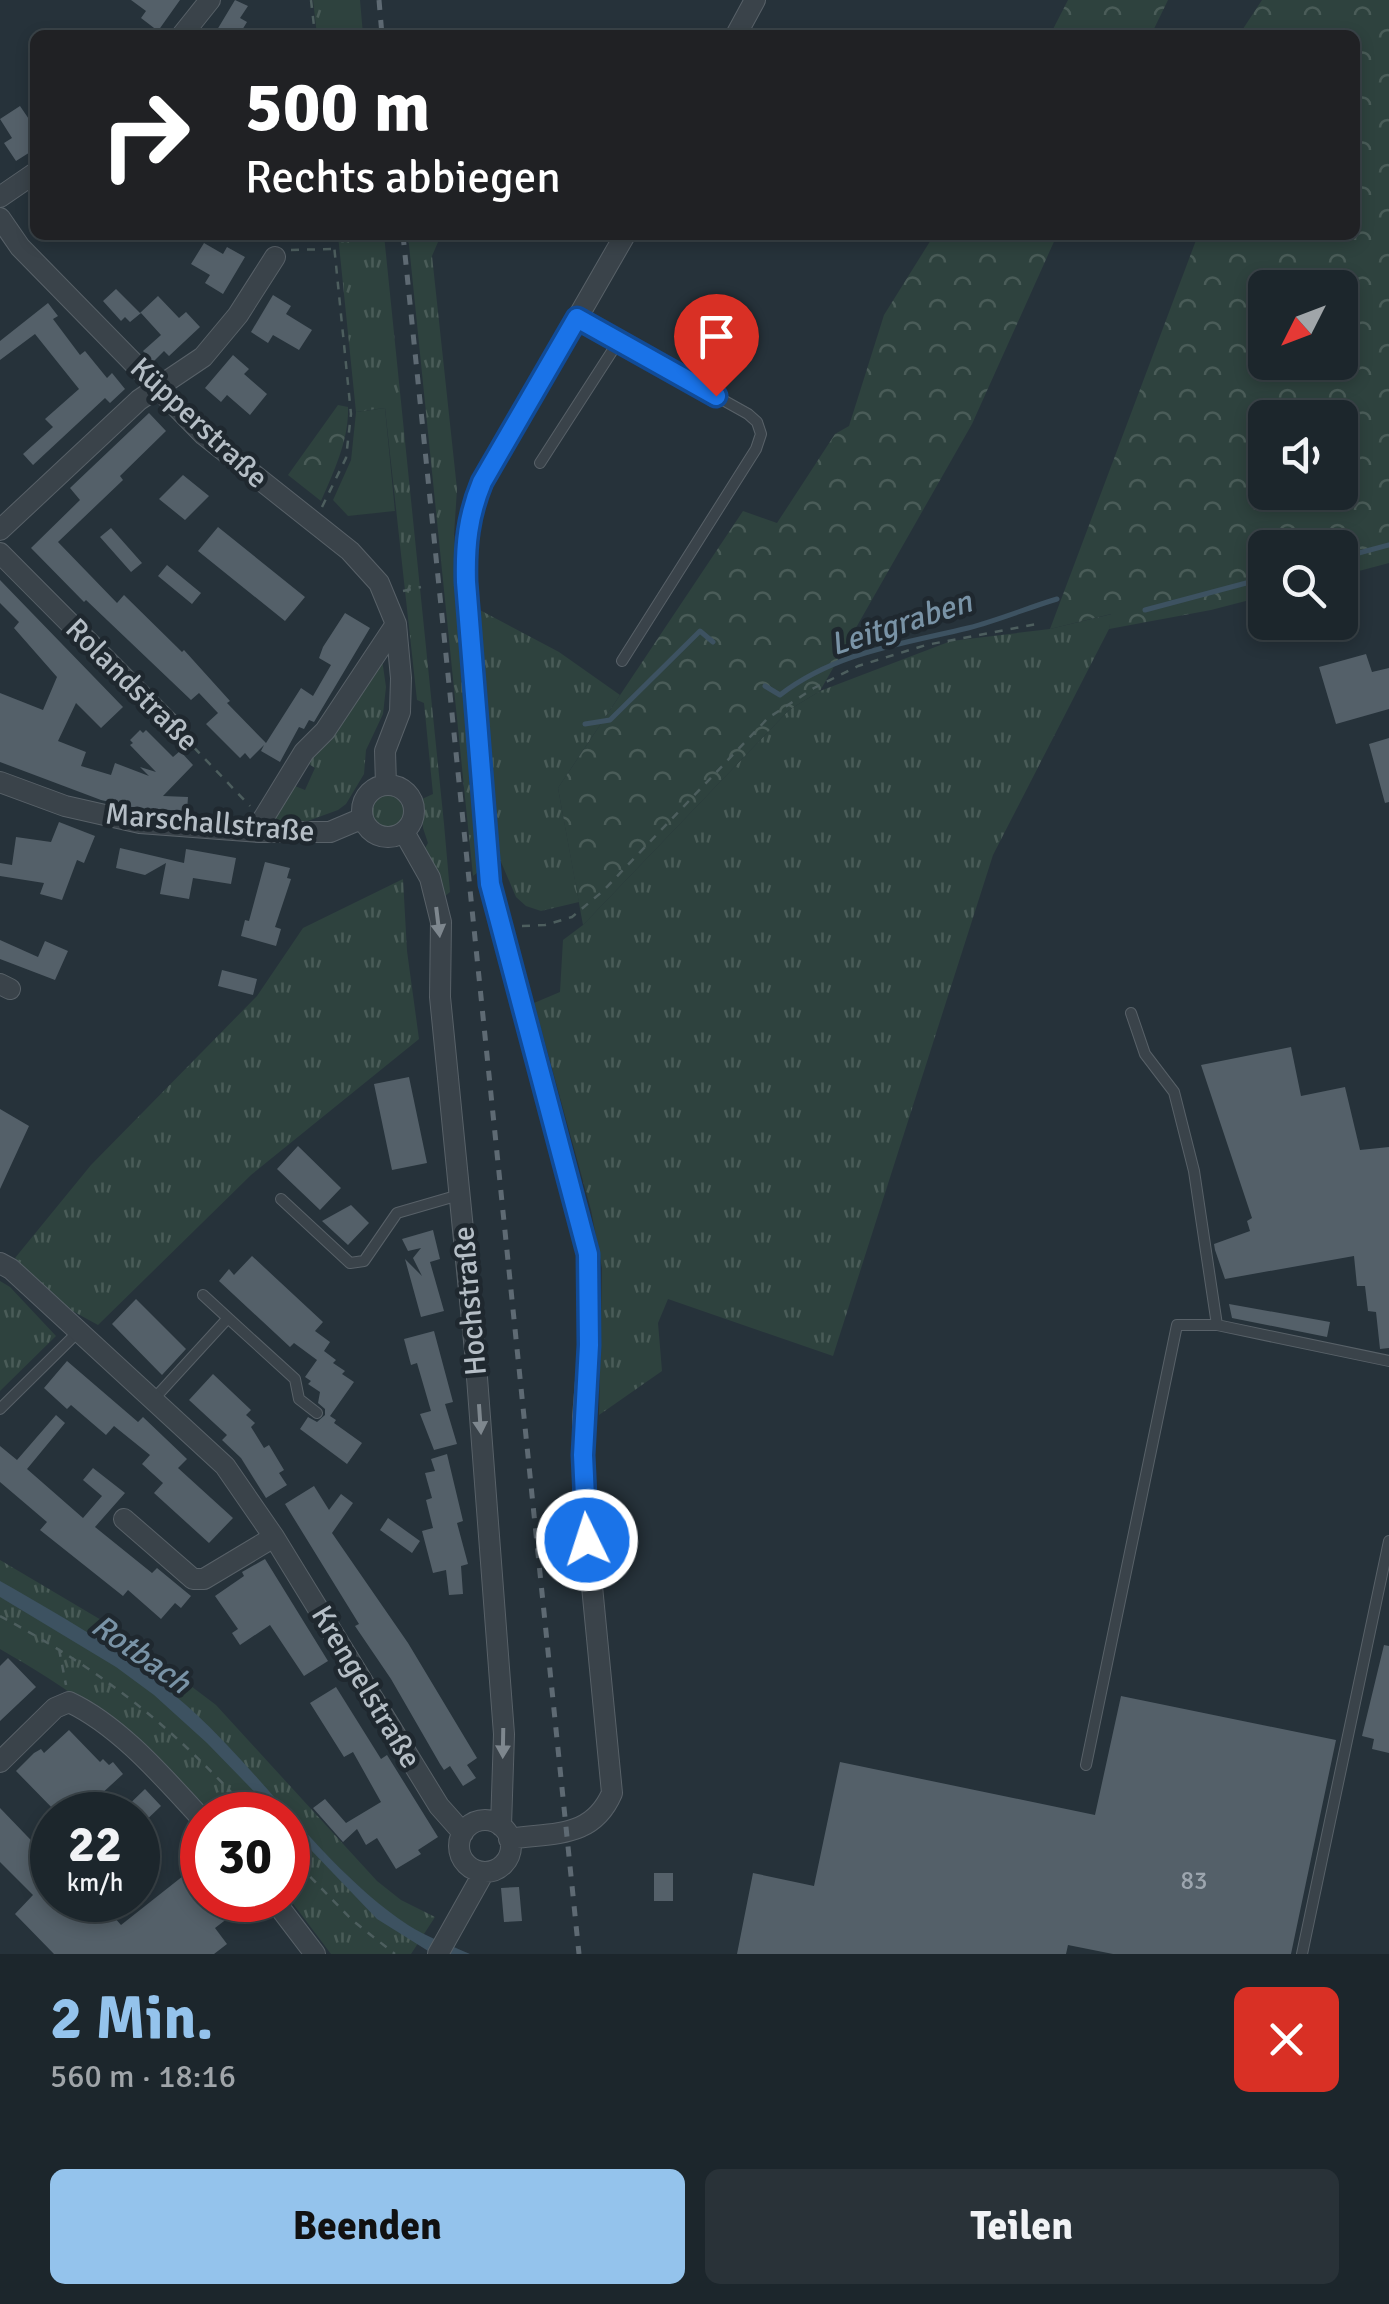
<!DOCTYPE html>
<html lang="de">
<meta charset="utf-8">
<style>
:root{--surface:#1c262c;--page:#293238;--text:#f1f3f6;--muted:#a0a5a9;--line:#3a4348;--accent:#94c3ec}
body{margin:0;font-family:Signika,sans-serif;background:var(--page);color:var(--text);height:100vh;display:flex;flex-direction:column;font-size:38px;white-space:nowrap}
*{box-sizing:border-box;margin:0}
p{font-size:32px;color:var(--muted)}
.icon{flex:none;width:55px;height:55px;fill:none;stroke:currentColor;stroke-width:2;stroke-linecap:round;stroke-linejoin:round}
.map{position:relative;height:1954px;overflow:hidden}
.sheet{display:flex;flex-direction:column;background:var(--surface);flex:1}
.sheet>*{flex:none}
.guide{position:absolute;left:30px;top:30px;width:1330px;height:210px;border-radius:15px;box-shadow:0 5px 15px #0003,0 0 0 2px var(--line);background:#202124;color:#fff;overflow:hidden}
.needle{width:65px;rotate:228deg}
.buttons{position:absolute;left:1248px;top:270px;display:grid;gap:20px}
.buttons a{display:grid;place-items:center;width:110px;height:110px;border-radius:15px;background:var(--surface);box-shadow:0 5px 15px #0003,0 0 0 2px var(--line);font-size:50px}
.speed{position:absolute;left:30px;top:1792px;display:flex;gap:20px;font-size:50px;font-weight:700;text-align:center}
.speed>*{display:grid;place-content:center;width:130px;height:130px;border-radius:50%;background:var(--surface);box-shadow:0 5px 15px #0003,0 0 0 2px var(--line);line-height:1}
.speed small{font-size:25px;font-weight:400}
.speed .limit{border:15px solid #d22;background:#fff;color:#111}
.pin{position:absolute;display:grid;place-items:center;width:85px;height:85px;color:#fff;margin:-102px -42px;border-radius:50% 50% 50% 0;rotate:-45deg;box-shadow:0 0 10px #0007}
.pin .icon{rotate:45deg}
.me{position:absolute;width:110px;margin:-55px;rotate:356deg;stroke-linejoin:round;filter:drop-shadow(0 0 8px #0008)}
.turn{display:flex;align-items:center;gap:35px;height:210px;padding:0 50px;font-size:45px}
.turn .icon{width:130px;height:130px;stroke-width:2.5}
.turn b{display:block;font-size:70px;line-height:85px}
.round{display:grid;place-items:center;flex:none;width:105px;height:105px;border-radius:15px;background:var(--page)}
.head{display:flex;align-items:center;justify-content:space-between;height:170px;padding:0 50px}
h1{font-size:60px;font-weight:700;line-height:75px;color:var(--accent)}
.cta{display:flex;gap:20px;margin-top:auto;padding:20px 50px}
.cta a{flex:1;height:115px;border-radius:15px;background:var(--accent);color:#111;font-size:40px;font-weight:700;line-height:115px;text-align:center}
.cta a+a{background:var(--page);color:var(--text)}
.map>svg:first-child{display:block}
.grass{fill:url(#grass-tufts)}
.forest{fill:url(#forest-crowns);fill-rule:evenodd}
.garden{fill:#2e423e}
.water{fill:#3d5261}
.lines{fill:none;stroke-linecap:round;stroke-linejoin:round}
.stream{stroke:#3d5261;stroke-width:5}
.building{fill:#546069}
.service-casing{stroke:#586168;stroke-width:12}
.minor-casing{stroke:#586168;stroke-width:22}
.path{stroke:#4d5e5e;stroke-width:2.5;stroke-dasharray:8 8;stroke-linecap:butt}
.service{stroke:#3a434a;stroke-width:10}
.minor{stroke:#3a434a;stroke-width:20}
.rail{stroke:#5e6a73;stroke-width:5;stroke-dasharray:10 10;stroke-linecap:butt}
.oneway{fill:#7e878e}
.route-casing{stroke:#114b97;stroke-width:25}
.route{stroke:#1a73e8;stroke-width:18}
.labels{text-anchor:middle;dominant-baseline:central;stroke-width:9;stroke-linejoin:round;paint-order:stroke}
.number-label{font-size:25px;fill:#9da6af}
.street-label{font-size:30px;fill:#b5bec6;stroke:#1f282f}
.water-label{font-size:32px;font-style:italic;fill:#7993a6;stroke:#1f282f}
</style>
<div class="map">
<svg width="1389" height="1954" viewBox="0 0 1389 1954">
<defs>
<pattern id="grass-tufts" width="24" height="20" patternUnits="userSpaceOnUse" patternTransform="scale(2.5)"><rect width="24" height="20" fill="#2e423e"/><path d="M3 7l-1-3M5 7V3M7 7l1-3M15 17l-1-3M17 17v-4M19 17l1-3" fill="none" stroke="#4a5c58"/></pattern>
<pattern id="forest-crowns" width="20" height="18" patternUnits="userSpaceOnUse" patternTransform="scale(2.5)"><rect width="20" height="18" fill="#2e423e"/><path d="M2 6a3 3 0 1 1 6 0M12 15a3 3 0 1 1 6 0" fill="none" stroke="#4a5c58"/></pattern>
</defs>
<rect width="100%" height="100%" fill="#26323a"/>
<path class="grass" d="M313 0H360L363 35H317Z
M338 235H384L444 824 450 892 445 896 425 848 428 843 423 828 422 799 433 794 424 703 417 700 385 408 356 412Z
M408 235H441L432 256 457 489 454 535 482 869 473 876Z
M476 608 559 652 620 695 558 788 579 902 541 911 526 906 516 897 492 841Z
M1112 614 1109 629 993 855 833 1356 668 1299 658 1323 662 1371 599 1415 602 1268 591 1210 534 1003 560 992 563 940 583 925 789 710 820 691 951 641 1050 629Z
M382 659 386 687 383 714 366 750 364 774 346 804 338 810 305 822 274 820 290 784 305 790 315 768 304 761Z
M368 811a19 19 0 1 1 38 0a19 19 0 1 1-38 0Z
M403 879 407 951 419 1039 251 1175 98 1325 67 1308 15 1258 91 1165 257 996 303 928Z
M0 1281 10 1287 56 1336 0 1391Z
M0 1560 113 1627 216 1705 377 1881 401 1900 435 1917 411 1954H331L288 1897V1815H214C149 1745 83 1697 0 1649Z"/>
<path class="forest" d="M1068 0H1168L1151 35H1050Z
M1262 0H1389V563L1340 576V548H1265V596L1211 610 1109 629 1111 614 1050 629 1198 235H1355V35H1239ZM1265 288H1340V362H1265ZM1265 418H1340V492H1265Z
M934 235H1057L972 424 820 691 789 710 583 925 558 788 743 511 777 523 835 434 849 426 884 315Z
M338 405 348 407C349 440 334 471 321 501L288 475Z"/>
<path class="garden" d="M385 408 395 511 348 516 333 500 351 460 356 412Z"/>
<path class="water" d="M0 1581C69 1620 138 1660 196 1714 265 1778 330 1874 408 1925 426 1937 450 1945 470 1954H433L377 1919 288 1826V1815H277L207 1743 154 1695 116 1667 0 1597Z"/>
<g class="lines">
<path class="stream" d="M1340 558 1389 545
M1145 610 1265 578
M765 686 780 695C836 652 902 644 968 628 999 620 1027 608 1057 599
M585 724 610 720 700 631 713 642"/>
</g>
<path class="building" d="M131 0H180L158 31 141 18 146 11Z
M235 0 248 6 240 18 247 22 239 35H214Z
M20 106 35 128V149L16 161 4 143 12 138 0 119Z
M204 243 223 254 227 247 245 257 223 294 205 283 210 275 191 264Z
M116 289 140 313 158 296 179 318 186 312 200 327 169 356 164 351 153 362 143 351 161 335 141 313 130 322 125 317 121 321 103 301Z
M273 295 291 306 286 314 312 330 299 350 273 335 268 343 251 332Z
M48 303 58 316 53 319 80 355 85 351 107 378 112 373 125 389 110 403 105 398 33 465 23 454 53 427 45 419 79 389 35 334 0 360V341Z
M233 355 249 369 244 374 267 394 250 415 227 395 221 402 205 388Z
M149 413 166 431 120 476 123 480 58 542 117 603 124 595 182 652 184 650 230 701 227 703 266 743 301 688 313 696 331 665 319 658 323 647 345 613 370 628 314 722 309 720 304 729 299 727 280 762 261 751 264 745 250 759 245 753 240 758 206 724 218 713 199 693 191 700 86 600 84 602 31 548 80 500 70 488Z
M183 475 209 496 185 520 159 499Z
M218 527 305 597 285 621 198 551Z
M111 528 142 563 131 572 100 537Z
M167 565 201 593 192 604 158 576Z
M0 580 123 707 101 728 76 703 58 741 86 752 81 766 111 775 115 763 149 776 140 767 156 772 130 745 133 743 130 740 140 730 143 733 146 730 173 757 180 751 193 765 163 796 188 797 187 811 136 808 101 800 0 762V693L43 710 57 677 14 628 19 622 0 603Z
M1366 654 1372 672 1389 668V709L1336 724 1319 667Z
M1389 738V802L1385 803 1369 744Z
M59 822 95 836 84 863 77 860 62 900 40 894 44 883 0 876V863L12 865 16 837 51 842Z
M120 848 184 863 186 849 236 858 231 884 193 878 189 899 160 894 166 863 145 875 116 868Z
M265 862 290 868 287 878 291 879 275 927 281 929 276 946 241 936 245 920 249 921Z
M0 940 38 957 45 941 68 951 55 980 0 959Z
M222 970 257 979 253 995 218 986Z
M1291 1047 1301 1096 1345 1087 1360 1150 1389 1147V1348L1380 1349 1376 1312 1368 1311 1365 1286H1357L1354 1256 1225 1279 1215 1250 1214 1244 1250 1231 1247 1221 1252 1218 1201 1065Z
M409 1077 427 1163 392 1170 374 1084Z
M0 1109 29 1126 0 1189Z
M298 1146 341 1188 320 1210 277 1169Z
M351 1205 369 1223 348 1245 322 1221Z
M433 1230 440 1259 430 1262 444 1311 421 1317 405 1259 422 1276 413 1258 421 1248 408 1251 402 1239Z
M252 1256 323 1322 315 1331 330 1342 324 1351 336 1360 333 1363 345 1371 342 1374 354 1382 330 1416 336 1420 334 1423 362 1443 347 1464 300 1429 308 1417 317 1422 325 1415V1409L318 1403 320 1392 308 1384 311 1381 305 1377 317 1360 294 1343 290 1347 219 1281 229 1269 234 1275Z
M136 1299 186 1349 162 1375 112 1324Z
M1229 1304 1330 1322 1327 1337 1232 1318Z
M434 1331 453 1402 445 1404 457 1444 434 1450 420 1414 431 1411 417 1363 411 1365 404 1339Z
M67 1361 138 1422 143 1417 187 1459 178 1468 233 1518 209 1543 154 1493 163 1483 142 1464 150 1455 114 1426 106 1435 71 1405 67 1409 44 1388Z
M213 1374 251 1410 246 1415 255 1423 251 1427 264 1448 269 1445 284 1470 279 1473 287 1485 266 1498 241 1458 222 1440 227 1435 189 1400Z
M56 1415 65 1423 27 1469 83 1518 102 1496 83 1480 93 1468 125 1493 95 1527 152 1573 157 1568 191 1596 181 1608 175 1603 161 1619 128 1590 123 1596 40 1530 47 1522 0 1482V1446L17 1460Z
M447 1454 463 1521 457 1523 468 1564 461 1566 463 1594 449 1595 446 1570 433 1573 422 1531 433 1528 426 1500 432 1498 425 1473 435 1471 431 1459Z
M314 1486 329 1510 341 1494 353 1503 332 1533 408 1643 477 1758 467 1765 476 1778 463 1786 450 1766 444 1770 440 1764 391 1679 355 1626 359 1624 285 1504Z
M388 1518 420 1541 412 1553 380 1530Z
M265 1559 328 1661 304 1676 270 1625 240 1645 232 1633 238 1629 215 1596 244 1576 242 1572Z
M1384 1645 1389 1646V1753L1372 1749 1374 1739 1362 1736Z
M8 1658 36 1687 0 1721V1666Z
M336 1687 381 1759 387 1755 438 1837 418 1850 421 1854 396 1869 377 1838 366 1845 357 1829 343 1842 313 1808 325 1799 346 1823 381 1802 353 1752 344 1757 310 1703Z
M1121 1696 1336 1740 1291 1954H1113L1068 1945 1066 1954H737L753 1873 814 1886 840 1762 1095 1815Z
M69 1730 100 1762 103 1759 109 1765 113 1762 123 1774 86 1808 79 1800 64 1815H59L16 1771 34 1753 41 1749 44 1753Z
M145 1789 161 1806 138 1828V1815H118Z
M0 1808 52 1862V1900H99L121 1925 202 1861V1900H214L228 1918 215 1928 227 1944 214 1954H54L15 1914 33 1895 0 1862Z
M654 1873H673V1901H654Z
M519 1887 522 1921 504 1922 501 1888Z"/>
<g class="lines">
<defs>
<path id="service" d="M578 319 748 414 757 422 761 434 756 449 622 661
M540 463 618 342
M1131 1013 1145 1054 1174 1092 1194 1171 1217 1325
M281 1199 350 1263 364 1261 397 1213 459 1195
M203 1295 228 1318
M153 1400 228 1318 295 1379 299 1399 317 1413
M0 1409 78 1332
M1086 1765 1177 1325H1217L1389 1361
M1302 1954 1389 1541"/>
<path id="minor" d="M182 35 210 0
M736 35 755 0
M0 197 35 173
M0 218 20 247 204 435 350 551 379 583 396 624 401 678 400 712 385 751 386 785
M0 530 139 400 203 357 238 315 275 257
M0 553 171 725
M0 782 65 806 140 823 259 832H330L363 818
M362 811a26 26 0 1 1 52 0a26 26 0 1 1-52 0Z
M259 832 263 819 304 752 325 731 396 624
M404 832 430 878 441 922 440 997 475 1351 504 1734 501 1826
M0 984 10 989
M0 1263 11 1269 225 1466 274 1537 439 1806 463 1833
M124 1519 193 1579H204L274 1537
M0 1762 55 1708 69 1702C120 1726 164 1778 202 1819
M459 1846a26 26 0 1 1 52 0a26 26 0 1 1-52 0Z
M509 1839C554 1832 592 1839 612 1793L583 1493V1417L589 1345 588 1254 490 884 466 582C466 545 468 516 483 482L625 235
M274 1900 315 1954
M438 1954 484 1872"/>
</defs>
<use href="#service" class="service-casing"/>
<use href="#minor" class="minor-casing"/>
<path class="path" d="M311 0 315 35
M291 250 333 249
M322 507 346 458 351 414 333 235
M403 591 421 587
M183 736 250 806
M522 926 545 925 572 917 603 891 768 718 814 688 858 666 926 645 1037 624
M0 1616C106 1673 172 1726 252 1815
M59 1649 66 1685
M288 1854 352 1920 395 1954"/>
<use href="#service" class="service"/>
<use href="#minor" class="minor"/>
<path class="rail" d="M379 0 382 35
M403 235 579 1954"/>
</g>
<defs><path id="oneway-solid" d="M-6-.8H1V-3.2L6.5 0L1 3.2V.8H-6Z" transform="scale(2.5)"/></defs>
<g class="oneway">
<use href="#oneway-solid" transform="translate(438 922) rotate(83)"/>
<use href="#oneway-solid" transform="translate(480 1419) rotate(86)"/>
<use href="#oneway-solid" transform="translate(503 1743) rotate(91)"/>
</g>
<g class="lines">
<defs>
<path id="route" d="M587 1540 583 1455 589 1345 588 1254 490 884 466 582C465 545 468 516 482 482L577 318 716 396"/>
</defs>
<use href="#route" class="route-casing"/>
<use href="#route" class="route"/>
</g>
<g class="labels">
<g class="number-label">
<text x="1194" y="1880">83</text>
</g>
<g class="street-label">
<text transform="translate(199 423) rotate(43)">Küpperstraße</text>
<text transform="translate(132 685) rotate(45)">Rolandstraße</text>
<text transform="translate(210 823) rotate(5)">Marschallstraße</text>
<text transform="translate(470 1301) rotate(-95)">Hochstraße</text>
<text transform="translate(366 1687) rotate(59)">Krengelstraße</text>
</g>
<g class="water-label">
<text transform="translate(901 623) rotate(-18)">Leitgraben</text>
<text transform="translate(141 1654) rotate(35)">Rotbach</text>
</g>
</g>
</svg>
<div class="buttons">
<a><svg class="needle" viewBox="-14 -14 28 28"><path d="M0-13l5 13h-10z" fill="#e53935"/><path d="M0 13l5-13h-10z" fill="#a0a5a9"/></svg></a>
<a><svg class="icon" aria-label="sound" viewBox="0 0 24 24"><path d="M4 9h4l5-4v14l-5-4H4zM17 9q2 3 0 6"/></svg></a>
<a><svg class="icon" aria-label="search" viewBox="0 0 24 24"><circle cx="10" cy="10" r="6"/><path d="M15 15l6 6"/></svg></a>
</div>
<div class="speed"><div>22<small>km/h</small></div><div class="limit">30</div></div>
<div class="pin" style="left:716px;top:396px;background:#d93025"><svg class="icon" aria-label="arrive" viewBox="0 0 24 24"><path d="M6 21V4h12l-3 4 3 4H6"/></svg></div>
<svg class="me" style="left:587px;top:1540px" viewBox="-20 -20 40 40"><circle r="17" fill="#1a73e8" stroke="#fff" stroke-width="3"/><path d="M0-11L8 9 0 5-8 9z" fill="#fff"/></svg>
<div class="guide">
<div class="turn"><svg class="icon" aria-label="right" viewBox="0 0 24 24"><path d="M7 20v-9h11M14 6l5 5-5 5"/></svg><div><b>500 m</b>Rechts abbiegen</div></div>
</div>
</div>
<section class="sheet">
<div class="head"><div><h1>2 Min.</h1><p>560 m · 18:16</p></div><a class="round" style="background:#d93025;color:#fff"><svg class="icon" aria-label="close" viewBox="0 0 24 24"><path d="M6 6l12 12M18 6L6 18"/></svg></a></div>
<div class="cta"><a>Beenden</a><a>Teilen</a></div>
</section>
